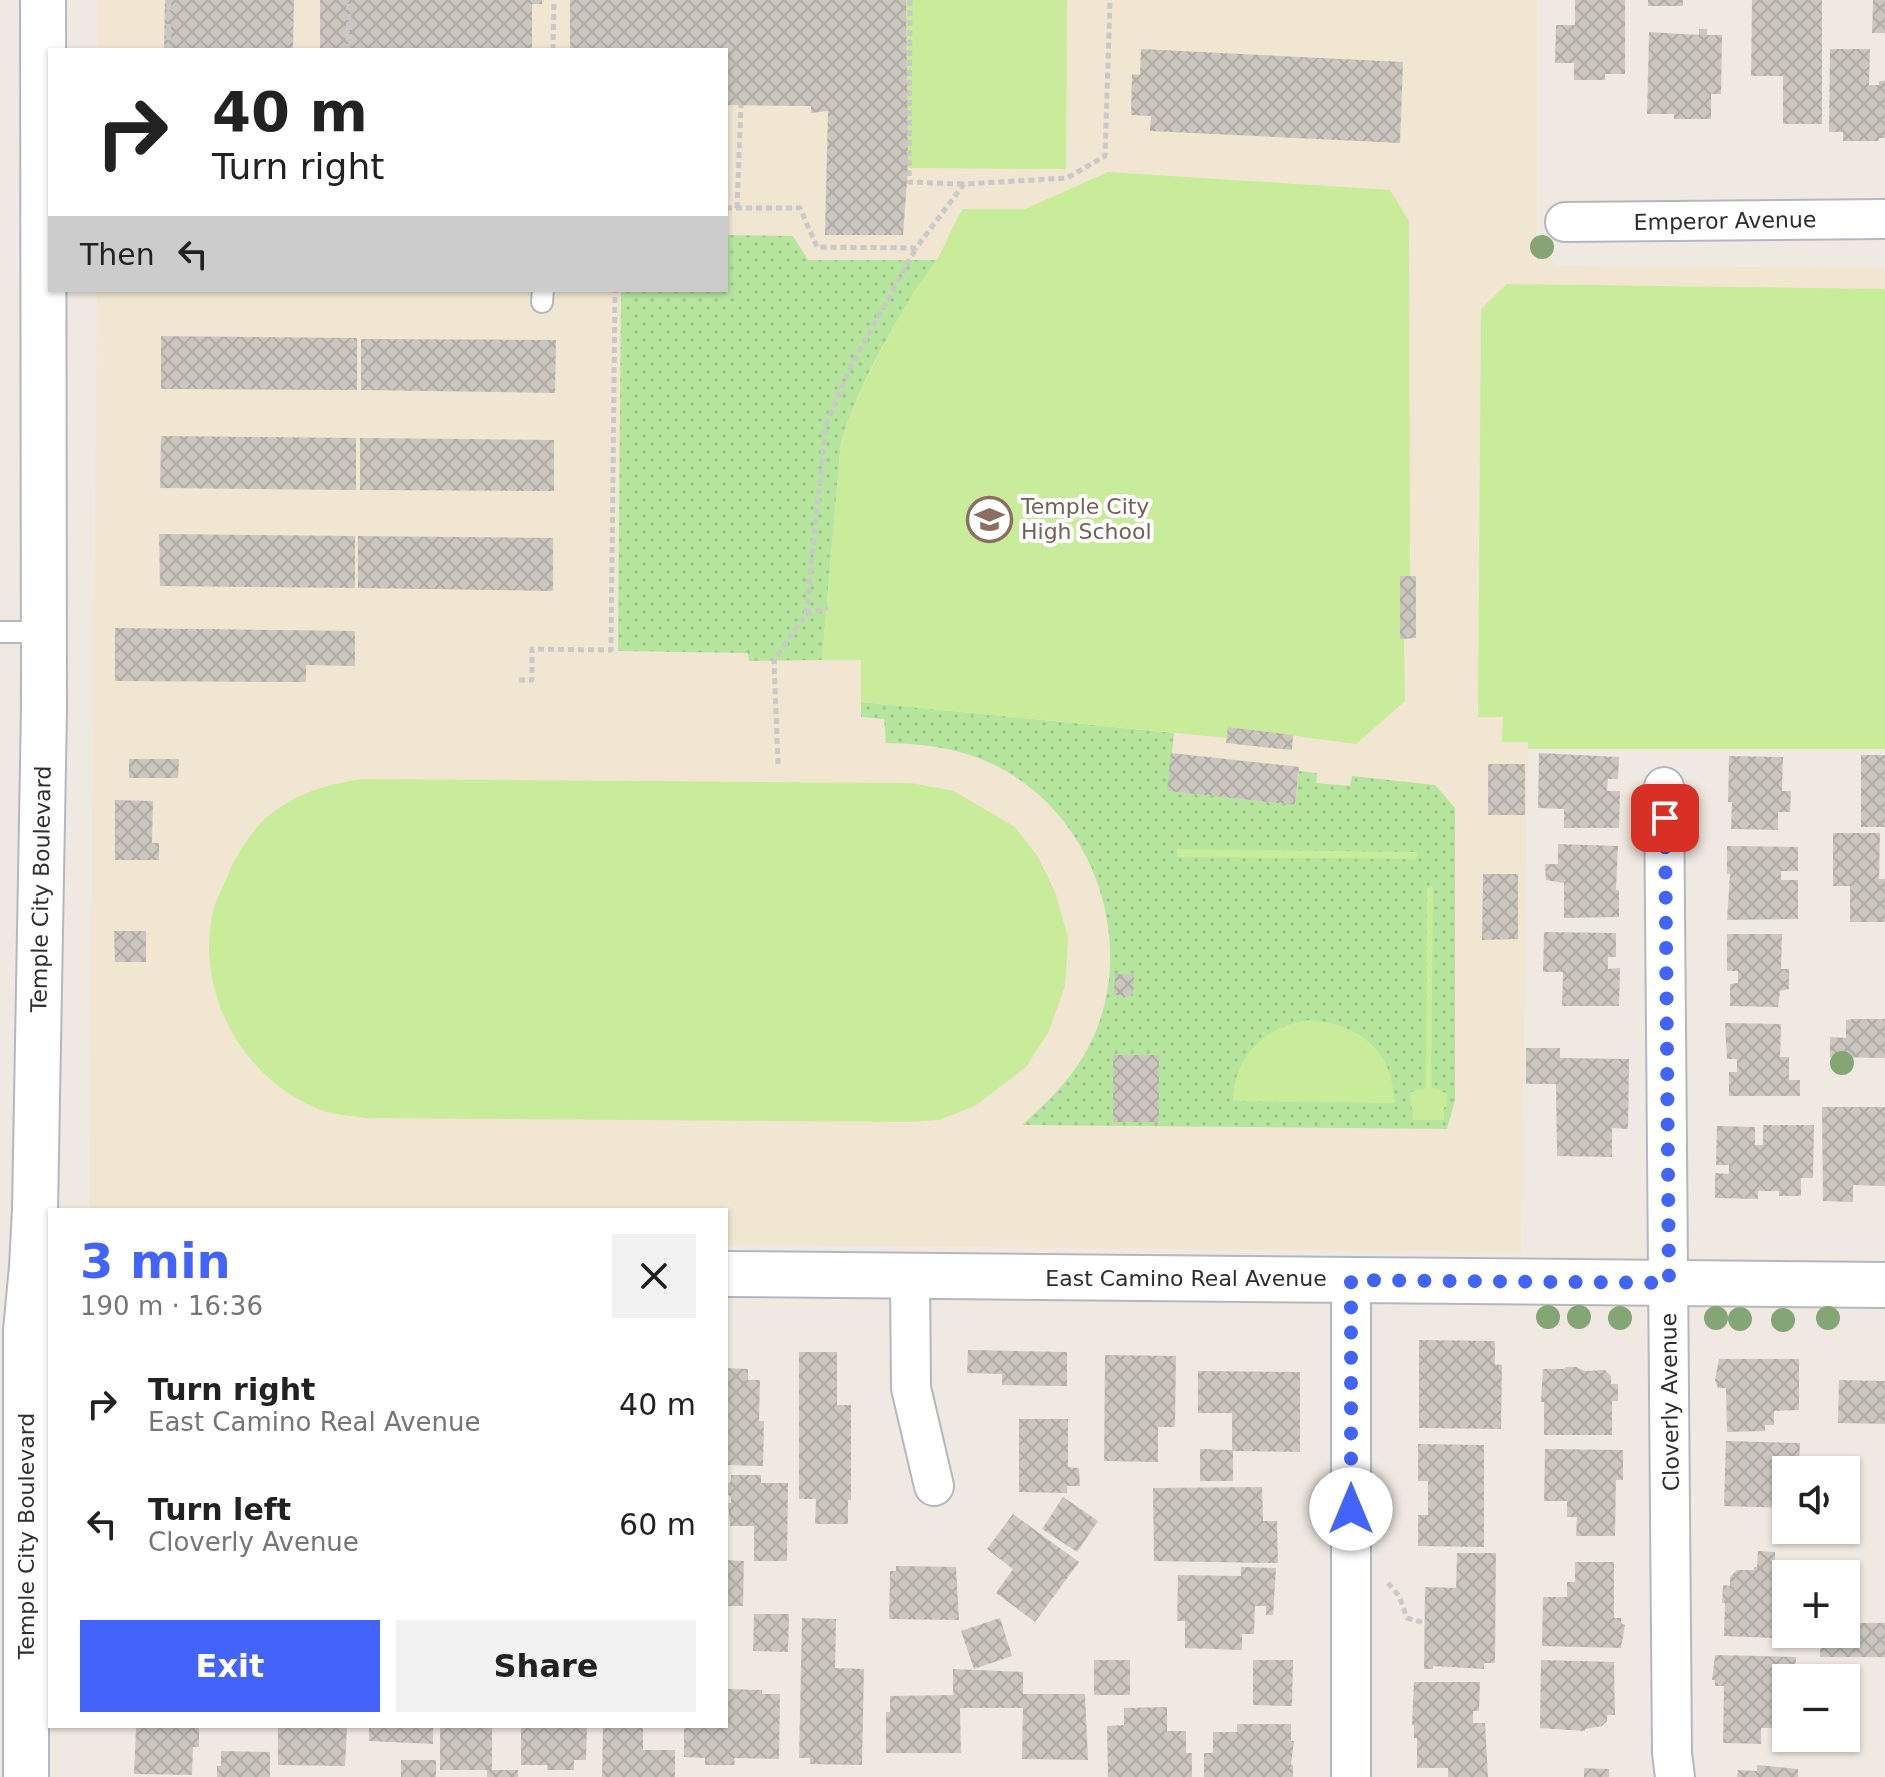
<!DOCTYPE html>
<meta charset="utf-8">
<style>
:root{--surface:#fff;--page:#f2f2f2;--text:#222;--muted:#767676;--accent:#4264fb}
body{margin:0;font-family:"DejaVu Sans",sans-serif;background:var(--page);color:var(--text);height:100vh;display:flex;flex-direction:column;font-size:30px;white-space:nowrap}
*{box-sizing:border-box;margin:0}
p{font-size:26px;color:var(--muted)}
.icon{flex:none;width:44px;height:44px;fill:none;stroke:currentColor;stroke-width:2;stroke-linecap:round;stroke-linejoin:round}
.map{position:relative;flex:1;overflow:hidden}
.details{position:absolute;left:48px;top:1208px;width:680px;height:520px;display:flex;flex-direction:column;background:var(--surface);border-radius:0px;box-shadow:0 2px 6px #0004}
.details>*{flex:none}
.hud{position:absolute;left:48px;top:48px;width:680px;height:244px;border-radius:0px;box-shadow:0 2px 6px #0004;background:#fff;color:var(--text);overflow:hidden}
.tools{position:absolute;left:1772px;top:1456px;display:grid;gap:16px}
.tools a{display:grid;place-items:center;width:88px;height:88px;border-radius:0px;background:var(--surface);box-shadow:0 2px 6px #0004;font-size:40px}
.pin{position:absolute;display:grid;place-items:center;width:68px;height:68px;color:#fff;margin:-34px;border-radius:16px;box-shadow:0 4px 12px #0006}
.me{position:absolute;width:88px;margin:-44px;rotate:0deg;stroke-linejoin:round;filter:drop-shadow(0 0 6px #0008)}
.turn{display:flex;align-items:center;gap:28px;height:168px;padding:0 32px;font-size:36px}
.turn .icon{width:104px;height:104px;stroke-width:2.5}
.turn b{display:block;font-size:56px;line-height:68px}
.then{display:flex;align-items:center;height:76px;padding:0 32px;background:#0003;gap:16px;font-size:30px}
.round{display:grid;place-items:center;flex:none;width:84px;height:84px;border-radius:0px;background:var(--page)}
.overview{display:flex;align-items:center;justify-content:space-between;height:136px;padding:0 32px}
h1{font-size:48px;font-weight:700;line-height:60px;color:var(--accent)}
.cta{display:flex;gap:16px;margin-top:auto;padding:16px 32px}
.cta a{flex:1;height:92px;border-radius:0px;background:var(--accent);color:#fff;font-size:32px;font-weight:700;line-height:92px;text-align:center}
.cta a+a{background:var(--page);color:var(--text)}
ul{padding:0;list-style:none}
li{display:flex;align-items:center;gap:24px;height:120px;padding:0 32px}
li div{flex:1}
li b{display:block;font-size:30px}
li em{font-style:normal}
.map>svg:first-child{display:block}
.education{fill:#f0e6d1}
.grass{fill:url(#grass-dots)}
.pitch{fill:#c9ec9a}
.building{fill:url(#building-cross-hatch)}
.lines{fill:none;stroke-linecap:round;stroke-linejoin:round}
.lane-casing{stroke:#b4b7c1;stroke-width:24}
.street-casing{stroke:#b4b7c1;stroke-width:42}
.secondary-casing{stroke:#b4b7c1;stroke-width:48}
.path{stroke:#c9c9c9;stroke-width:5;stroke-dasharray:6 4;stroke-linecap:butt}
.lane{stroke:#fff;stroke-width:20}
.street{stroke:#fff;stroke-width:38}
.secondary{stroke:#fff;stroke-width:44}
.tree{fill:#84a574}
.route{stroke:#4264fb;stroke-width:14;stroke-dasharray:0 25.2}
.labels{text-anchor:middle;dominant-baseline:central;stroke-width:8;stroke-linejoin:round;paint-order:stroke}
.street-label{font-size:22px;fill:#2e2e2e;stroke:#fff}
.education-label{font-size:22px;fill:#785e54;stroke:#fff;text-anchor:start}
</style>
<div class="map">
<svg width="1885" height="1777" viewBox="0 0 1885 1777">
<defs>
<pattern id="grass-dots" width="8" height="8" patternUnits="userSpaceOnUse" patternTransform="scale(2)"><rect width="8" height="8" fill="#b6e59e"/><path d="M2 2h.1M6 6h.1" fill="none" stroke="#9dc588" stroke-width="1.8" stroke-linecap="round"/></pattern>
<pattern id="building-cross-hatch" width="8" height="8" patternUnits="userSpaceOnUse" patternTransform="scale(2)"><rect width="8" height="8" fill="#cbc7bf"/><path d="M0 0l8 8M0 8l8-8" fill="none" stroke="#afaba4"/></pattern>
</defs>
<rect width="100%" height="100%" fill="#efe9e1"/>
<path class="education" d="M99 0H1537V234L1555 266 1885 268V749H1528L1521 1252 726 1245V1210H91L89 1202 97 290H726V50H99Z"/>
<path class="grass" d="M726 235 793 236 808 260H937C898 315 861 378 841 442L822 660 749 661 748 653 618 651 621 290H726Z
M861 702 1174 733 1168 791 1295 805 1299 771 1317 773 1316 783 1350 786 1352 776 1435 785 1455 808V1100L1447 1129 1022 1125C1045 1104 1067 1084 1083 1057 1139 964 1105 834 1014 776 974 750 932 744 886 743L884 719 861 717Z"/>
<path class="pitch" d="M906 0H1067L1066 169 908 168Z
M1108 172 1390 190 1409 221 1410 576 1400 577V638H1404L1405 701 1356 744 1229 727 1227 738 861 702V660H822L841 442C857 389 886 341 913 293 920 281 931 271 938 258 947 242 953 224 963 209H1025Z
M1507 284 1885 289V749H1528V742H1502L1503 717H1478L1481 309Z
M362 779 911 783 954 791 1015 827 1038 857 1056 894 1068 938 1065 986 1049 1031 1026 1067 975 1106 939 1120 908 1122 365 1118C350 1115 332 1115 318 1109 241 1077 195 992 213 911 216 899 223 888 227 877 235 856 254 826 272 813 302 791 326 785 362 779Z
M1177 849 1417 852 1416 859 1177 857Z
M1433 887 1431 1088 1442 1089V1092L1447 1093V1106L1444 1107V1120H1413L1410 1092 1426 1088 1427 888Z
M1309 1020C1359 1024 1394 1050 1394 1103L1233 1101C1234 1055 1266 1026 1309 1020Z"/>
<path class="building" d="M165 0H294L293 50H164Z
M320 0H542V4H532V50H320Z
M570 0H906L908 168 903 235H825L828 111 811 113V106L726 105V50H570Z
M1575 0H1625V74H1605V80H1574V63H1555L1556 25H1575Z
M1648 0H1683V6H1648Z
M1752 0H1822V124H1783V76H1751Z
M1873 0H1885V33H1872Z
M1699 29H1707V35H1722L1721 94H1711V119H1674V114H1647L1649 32 1699 35Z
M1141 49 1403 62 1400 143 1150 131 1151 116 1131 115 1132 74 1140 75Z
M1830 49H1870L1869 85H1879V81H1885V138H1879V141H1843V132H1829Z
M161 336 357 338V390L161 389Z
M361 339 556 340 555 393 361 390Z
M161 436 356 438V490L160 488Z
M360 438 554 440V491L360 490Z
M159 534 355 536V588L160 586Z
M358 536 553 538V591L358 588Z
M1400 576H1416V638L1400 639Z
M115 628 355 631V666L306 665V682L115 681Z
M1228 727 1293 735 1292 750 1226 743Z
M1171 753 1299 767 1295 805 1167 791Z
M1539 753 1619 757 1618 779H1608L1607 791H1620L1619 828H1564V809L1538 808Z
M1861 755H1885V827H1861Z
M1729 756 1783 757 1782 791H1791L1790 812H1778V830L1731 829 1732 802H1728Z
M129 759H179L178 778H129Z
M1488 764H1525V815H1488Z
M115 800 153 801 152 843H159V860H115Z
M1833 833H1880L1879 879H1885V922H1850V886H1833Z
M1558 844 1618 846 1616 890H1619V917L1564 918V883L1546 880 1545 864H1558Z
M1727 846 1798 847V871H1781V880H1798V919L1727 920 1730 874H1727Z
M1483 874H1518V939L1482 940Z
M114 931H146V962H115Z
M1544 932 1616 933V957H1608V969L1620 968 1619 1006H1562L1563 972H1543Z
M1727 934H1782L1781 969H1789V989L1780 991 1778 1007 1730 1006V984L1738 983V971H1727Z
M1115 974 1134 975 1133 996 1114 995Z
M1853 1019H1885V1058L1830 1057V1037L1846 1038V1020Z
M1725 1023 1781 1024 1780 1057H1789V1080H1800V1096H1729V1072H1737V1059H1727Z
M1526 1048H1560V1058L1629 1059 1628 1129 1612 1128V1157L1557 1156 1556 1084H1526Z
M1113 1055H1159V1122H1113Z
M1822 1107H1885V1186L1853 1185V1202L1823 1201Z
M1763 1125H1814L1813 1178H1801V1196H1779V1191H1758V1199L1715 1198V1173L1729 1174V1165H1716L1717 1126 1755 1127V1145H1763Z
M1419 1340 1495 1341V1364L1502 1365 1501 1429 1419 1428Z
M968 1350 1067 1352V1386L1002 1385V1374L967 1373Z
M799 1352H837V1405H851V1500H848V1524H815L816 1499H799Z
M1105 1355 1176 1356 1175 1427H1158V1462L1104 1461Z
M1719 1359H1799V1410L1774 1411V1425H1765V1431L1727 1432 1726 1388H1718L1715 1380Z
M1565 1367H1576L1585 1371 1605 1370 1611 1376V1384H1618V1401H1612V1435H1544V1402H1541L1543 1369H1565Z
M726 1368 748 1369V1380H760L759 1421H764L763 1466 726 1465Z
M1198 1371 1300 1372V1452L1233 1451V1481H1200V1449L1232 1450V1413H1198Z
M1839 1380 1885 1381V1424L1838 1423Z
M1019 1419H1068V1467L1079 1468 1080 1486H1067V1493L1019 1492Z
M1726 1441 1800 1443 1799 1470H1786V1508L1724 1506Z
M1418 1444 1484 1445V1547L1418 1546V1515H1428V1481H1418Z
M1545 1449 1623 1450V1480H1616L1615 1536H1576L1577 1517H1567V1501H1544Z
M1855 1460V1505H1846V1470H1818V1461Z
M731 1475H761V1483H788L787 1561H754V1526H730L728 1503H731V1497L727 1494V1485L731 1481Z
M1262 1487 1263 1521H1277L1278 1563 1154 1561 1153 1488Z
M1063 1497 1098 1521 1077 1552 1042 1529Z
M1013 1514 1079 1562 1035 1622 996 1593 1013 1569 987 1549Z
M1758 1551 1775 1552V1568H1778V1571H1793V1574H1786V1634H1796V1639L1724 1636 1725 1603H1722L1723 1585 1730 1586V1577L1737 1570H1754V1567H1757Z
M1457 1553H1496L1495 1663H1484V1669L1433 1666V1669H1424L1425 1587 1456 1588Z
M726 1560 744 1561 743 1606H726Z
M1575 1562H1614V1618H1621V1623L1625 1625 1621 1648 1542 1646 1543 1597H1567V1582H1575Z
M896 1566 956 1567 959 1620 889 1619 890 1571H896Z
M1241 1567 1276 1568 1273 1615H1266V1606H1255L1254 1634H1242V1650L1185 1648V1621H1177L1178 1575 1241 1576Z
M754 1614H789L788 1652 753 1651Z
M802 1618 836 1619 835 1668 864 1669 862 1765 810 1764V1758H799Z
M1000 1618 1012 1656 974 1669 961 1631Z
M1846 1623H1885V1657H1820L1821 1634H1846Z
M1715 1655 1796 1657 1795 1678H1786V1711H1774V1728H1761V1744L1723 1743 1724 1686H1715V1680H1712Z
M1094 1660H1130V1695H1094Z
M1253 1660H1293L1292 1706 1253 1705Z
M1541 1660 1614 1662 1615 1715H1607V1721L1602 1726 1585 1729V1731L1540 1728Z
M953 1669 1023 1672V1694H1085L1088 1760 1022 1759 1023 1708H960L961 1753H886V1712H890V1696L953 1695Z
M1414 1682H1480L1479 1711H1473V1723H1485L1488 1777H1448V1768H1417V1738H1414V1725H1412Z
M726 1689 762 1690V1694H780L779 1759 734 1758 735 1765H705V1758L684 1757V1726H726Z
M1167 1707V1731H1186V1753H1192V1777H1108L1107 1726 1124 1725V1708Z
M1237 1724H1291V1741H1294L1291 1765H1293V1777H1204V1753H1213V1732H1237Z
M136 1726H199V1747H193L192 1775 134 1774Z
M278 1726H347L345 1766 278 1765Z
M369 1726H433V1744L369 1741Z
M440 1726H492V1770H518V1777H487V1770H440Z
M521 1726H587L586 1760H574V1770H547V1765H521Z
M603 1726H643V1750H675V1777H602Z
M221 1751 270 1752V1777H217V1766H221Z
M401 1760H436V1777H401Z
M1757 1765 1798 1769V1777H1737L1738 1770 1757 1771Z
M1584 1768 1609 1769V1777H1584Z"/>
<g class="lines">
<defs>
<path id="lane" d="M542 302 543 290
M0 632H43"/>
<path id="street" d="M1565 222 1885 219
M1664 787 1672 1753 1675 1777
M910 1276 911 1388 934 1486
M1351 1280V1777"/>
<path id="secondary" d="M726 1274 1885 1285
M26 1777V1331L32 1267 35 1210 44 709 43 0"/>
</defs>
<use href="#lane" class="lane-casing"/>
<use href="#street" class="street-casing"/>
<use href="#secondary" class="secondary-casing"/>
<path class="path" d="M910 0 909 182 963 184
M168 50 169 0
M348 50 349 0
M553 50 554 0
M726 208H800L817 247 916 248 964 184 1067 178 1105 156 1110 0
M737 208 741 105
M806 614 828 608
M519 680H532V649L611 650 615 290
M778 764 774 660 806 614 826 425 849 370 916 248
M1388 1583 1399 1596 1407 1618 1424 1623"/>
<use href="#lane" class="lane"/>
<use href="#street" class="street"/>
<use href="#secondary" class="secondary"/>
</g>
<g class="tree">
<circle cx="1542" cy="247" r="12"/>
<circle cx="1842" cy="1063" r="12"/>
<circle cx="1548" cy="1317" r="12"/>
<circle cx="1579" cy="1317" r="12"/>
<circle cx="1620" cy="1318" r="12"/>
<circle cx="1716" cy="1318" r="12"/>
<circle cx="1828" cy="1318" r="12"/>
<circle cx="1740" cy="1319" r="12"/>
<circle cx="1783" cy="1320" r="12"/>
</g>
<g class="lines">
<path class="route" d="M1351 1509V1280L1669 1283 1665 818"/>
</g>
<defs>
<symbol id="school-ring" viewBox="-11 -11 22 22"><circle r="9.5" fill="#fff" stroke="#8d6e63" stroke-width="1.5"/><path d="M0-5L7-2L0 1L-7-2ZM-4 1L0 2.5L4 1V4Q0 6-4 4Z" fill="#8d6e63"/></symbol>
</defs>
<g fill-rule="evenodd">
<use href="#school-ring" x="964" y="494" width="51" height="51"/>
</g>
<g class="labels">
<g class="street-label">
<text transform="translate(1725 221) rotate(-1)">Emperor Avenue</text>
<text transform="translate(41 889) rotate(-89)">Temple City Boulevard</text>
<text x="1186" y="1278">East Camino Real Avenue</text>
<text transform="translate(1670 1402) rotate(-91)">Cloverly Avenue</text>
<text transform="translate(26 1536) rotate(-90)">Temple City Boulevard</text>
</g>
<g class="education-label">
<text x="1021" y="506">Temple City<tspan x="1021" dy="25">High School</tspan></text>
</g>
</g>
</svg>
<div class="tools">
<a><svg class="icon" aria-label="sound" viewBox="0 0 24 24"><path d="M4 9h4l5-4v14l-5-4H4zM17 9q2 3 0 6"/></svg></a>
<a>+</a>
<a>−</a>
</div>
<div class="pin" style="left:1665px;top:818px;background:#d93025"><svg class="icon" aria-label="arrive" viewBox="0 0 24 24"><path d="M6 21V4h12l-3 4 3 4H6"/></svg></div>
<svg class="me" style="left:1351px;top:1509px" viewBox="-20 -20 40 40"><circle r="19" fill="#fff"/><path d="M0-13L10 11 0 6-10 11z" fill="#4264fb"/></svg>
<div class="hud">
<div class="turn"><svg class="icon" aria-label="right" viewBox="0 0 24 24"><path d="M7 20v-9h11M14 6l5 5-5 5"/></svg><div><b>40 m</b>Turn right</div></div>
<div class="then">Then<svg class="icon" aria-label="left" viewBox="0 0 24 24"><path d="M17 20v-9H6M10 6l-5 5 5 5"/></svg></div>
</div>
<section class="details">
<div class="overview"><div><h1>3 min</h1><p>190 m · 16:36</p></div><a class="round"><svg class="icon" aria-label="close" viewBox="0 0 24 24"><path d="M6 6l12 12M18 6L6 18"/></svg></a></div>
<ul>
<li><svg class="icon" aria-label="right" viewBox="0 0 24 24"><path d="M7 20v-9h11M14 6l5 5-5 5"/></svg><div><b>Turn right</b><p>East Camino Real Avenue</p></div><em>40 m</em></li>
<li><svg class="icon" aria-label="left" viewBox="0 0 24 24"><path d="M17 20v-9H6M10 6l-5 5 5 5"/></svg><div><b>Turn left</b><p>Cloverly Avenue</p></div><em>60 m</em></li>
</ul>
<div class="cta"><a>Exit</a><a>Share</a></div>
</section>
</div>
